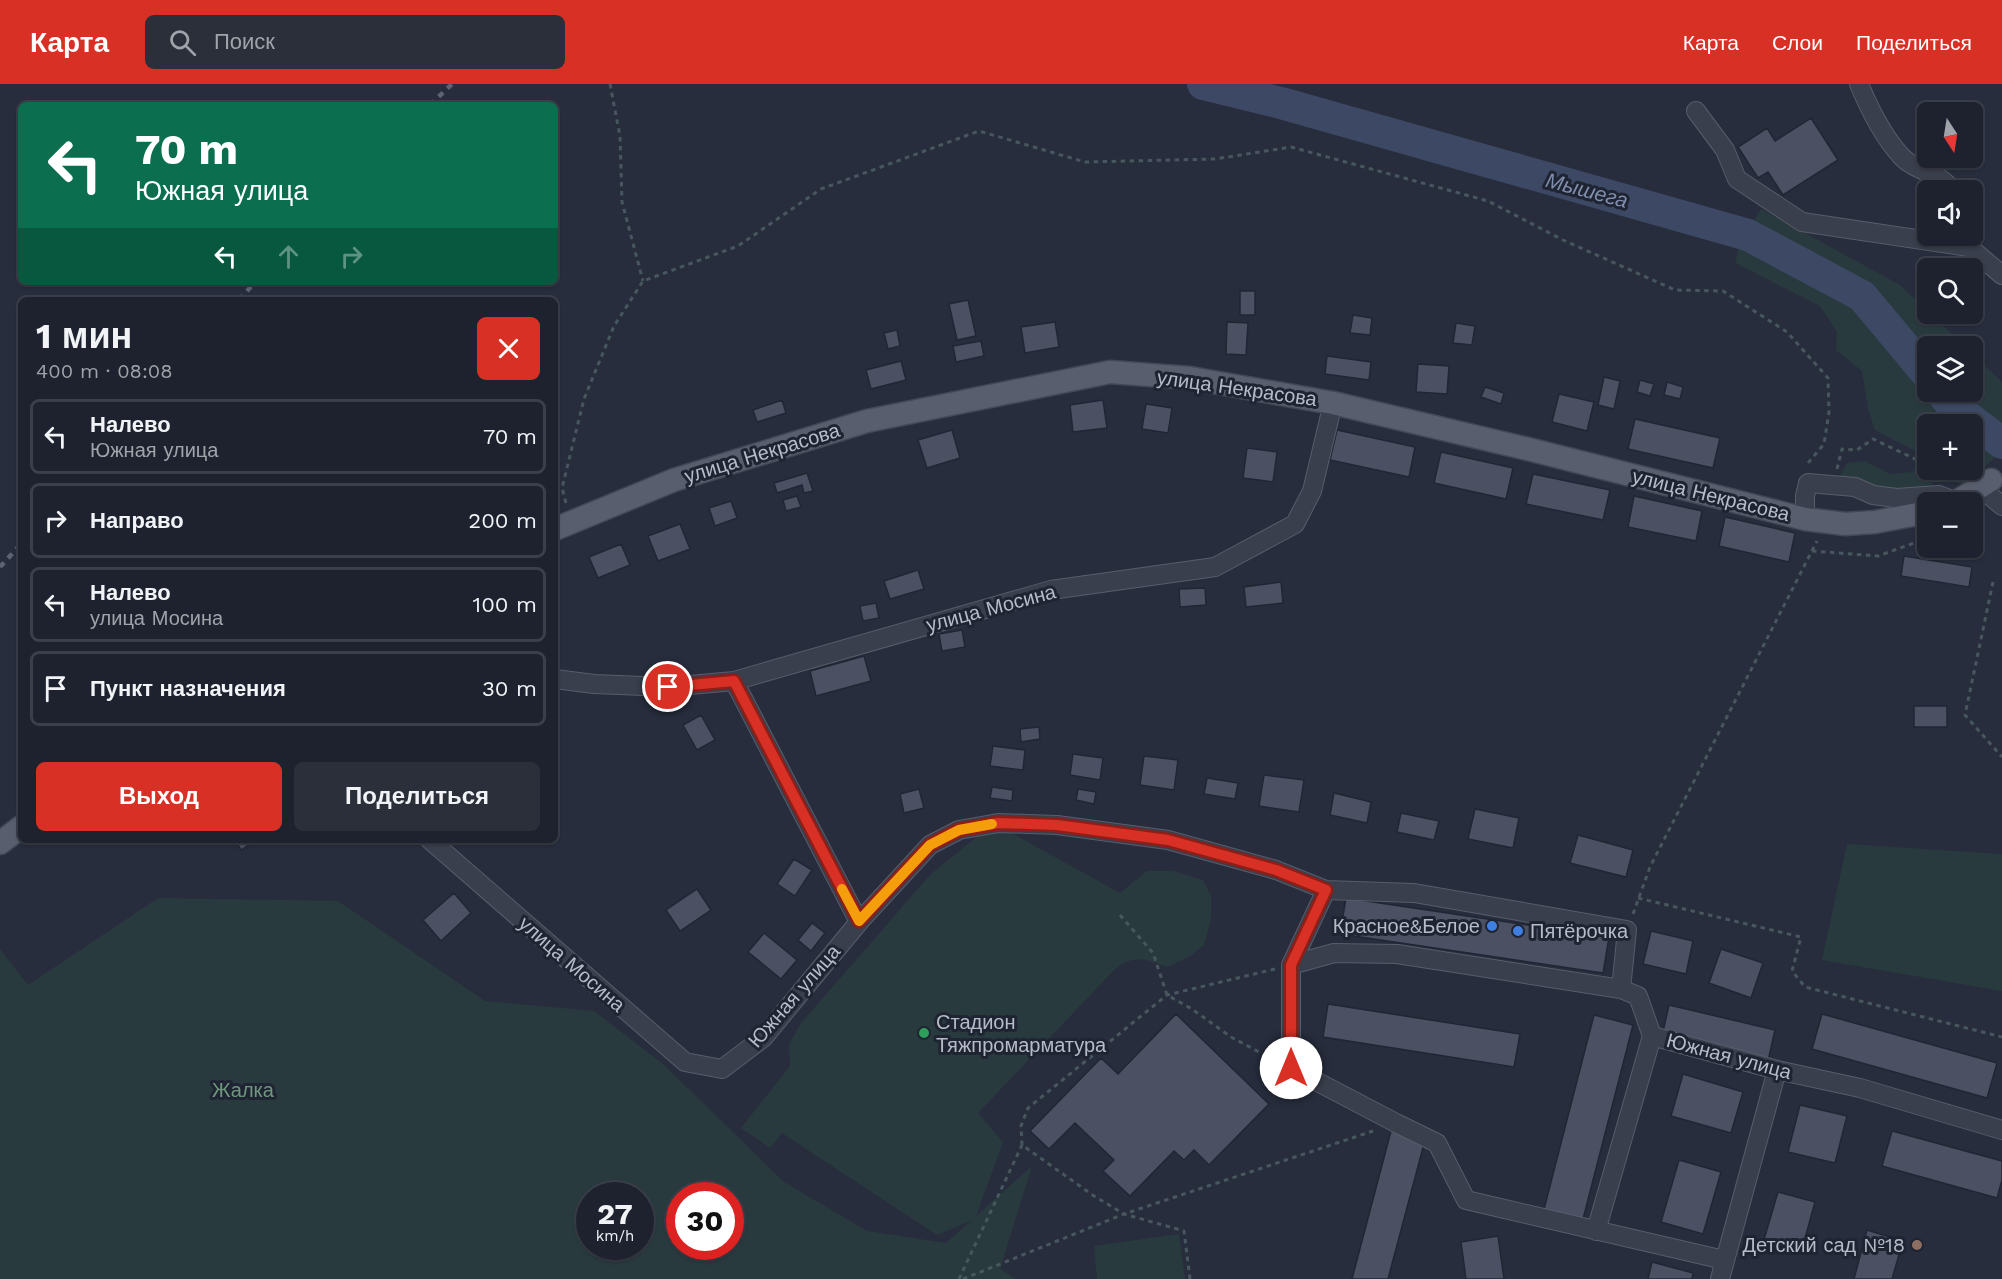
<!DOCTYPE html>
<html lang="ru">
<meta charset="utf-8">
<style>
:root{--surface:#1d222e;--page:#2a2f3a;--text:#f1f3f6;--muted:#a0a4aa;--line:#3b3f4a;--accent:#d93025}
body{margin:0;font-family:"Work Sans",sans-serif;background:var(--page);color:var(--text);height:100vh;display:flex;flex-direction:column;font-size:22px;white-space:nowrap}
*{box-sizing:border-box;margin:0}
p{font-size:20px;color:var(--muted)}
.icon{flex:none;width:33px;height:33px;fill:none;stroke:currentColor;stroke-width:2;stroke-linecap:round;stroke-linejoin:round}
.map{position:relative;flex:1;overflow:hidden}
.side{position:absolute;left:18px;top:213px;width:540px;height:546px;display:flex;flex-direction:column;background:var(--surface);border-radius:9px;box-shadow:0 2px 4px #0004,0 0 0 2px var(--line)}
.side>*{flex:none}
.hud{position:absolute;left:18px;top:18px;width:540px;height:183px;border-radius:9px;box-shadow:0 2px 4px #0004,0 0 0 2px var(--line);background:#0b6e4f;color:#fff;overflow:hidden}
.needle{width:39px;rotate:168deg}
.fabs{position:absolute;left:1917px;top:18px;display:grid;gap:12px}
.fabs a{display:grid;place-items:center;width:66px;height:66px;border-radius:9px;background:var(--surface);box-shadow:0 2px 4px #0004,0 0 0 2px var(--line);font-size:30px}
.speed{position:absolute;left:576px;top:1098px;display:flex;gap:12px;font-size:30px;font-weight:700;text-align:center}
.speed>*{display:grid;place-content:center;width:78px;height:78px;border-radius:50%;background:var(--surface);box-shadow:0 2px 4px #0004,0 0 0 2px var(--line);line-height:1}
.speed small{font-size:15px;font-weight:400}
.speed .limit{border:9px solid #d22;background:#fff;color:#111}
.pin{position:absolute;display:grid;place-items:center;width:51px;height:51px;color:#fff;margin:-26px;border:3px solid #fff;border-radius:50%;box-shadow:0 2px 6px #0007}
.me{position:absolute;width:66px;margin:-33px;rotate:0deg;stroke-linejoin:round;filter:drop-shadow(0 0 4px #0008)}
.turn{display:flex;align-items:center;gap:21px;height:126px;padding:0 18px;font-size:27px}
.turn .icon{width:78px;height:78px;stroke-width:2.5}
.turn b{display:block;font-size:42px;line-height:51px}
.lanes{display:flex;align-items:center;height:57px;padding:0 18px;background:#0003;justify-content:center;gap:30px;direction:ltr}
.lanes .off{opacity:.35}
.round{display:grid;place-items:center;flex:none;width:63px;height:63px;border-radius:9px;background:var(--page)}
.head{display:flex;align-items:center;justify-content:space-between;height:102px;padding:0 18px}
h1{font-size:36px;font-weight:700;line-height:45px}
.primary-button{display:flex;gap:12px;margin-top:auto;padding:12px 18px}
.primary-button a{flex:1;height:69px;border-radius:9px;background:var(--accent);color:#fff;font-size:24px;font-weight:700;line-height:69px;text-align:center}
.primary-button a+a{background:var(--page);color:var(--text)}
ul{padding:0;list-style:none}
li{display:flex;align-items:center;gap:18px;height:75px;margin:0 12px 9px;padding:0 6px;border:3px solid var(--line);border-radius:9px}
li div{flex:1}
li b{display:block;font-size:22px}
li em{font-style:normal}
header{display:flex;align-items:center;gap:36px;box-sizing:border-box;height:84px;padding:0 30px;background:var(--accent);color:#fff}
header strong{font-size:28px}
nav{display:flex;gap:33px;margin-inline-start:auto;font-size:21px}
.search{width:420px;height:54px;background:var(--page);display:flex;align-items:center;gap:15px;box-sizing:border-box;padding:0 21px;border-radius:9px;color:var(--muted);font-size:22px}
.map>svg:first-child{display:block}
.green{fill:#293a3f;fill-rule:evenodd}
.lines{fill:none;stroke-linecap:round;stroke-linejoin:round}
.river{stroke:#3d4964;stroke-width:32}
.building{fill:#4b5163;stroke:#212634;stroke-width:1.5}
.minor-casing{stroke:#585d6b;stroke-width:20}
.major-casing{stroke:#434856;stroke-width:25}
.path{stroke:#48575d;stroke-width:3;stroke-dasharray:4.5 4.5;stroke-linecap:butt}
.minor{stroke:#3a3f4d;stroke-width:18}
.major{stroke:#585e6d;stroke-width:22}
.rail{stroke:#5d6373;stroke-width:4.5;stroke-dasharray:6 6;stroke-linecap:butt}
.route-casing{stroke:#8d1f18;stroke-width:15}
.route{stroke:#d93025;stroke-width:10}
.slow{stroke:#f59e0b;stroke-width:10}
.shop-dot{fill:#3f7fe0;stroke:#1f2432;stroke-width:2}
.leisure-dot{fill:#2e9e5b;stroke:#1f2432;stroke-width:2}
.education-dot{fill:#8d6e63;stroke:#1f2432;stroke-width:2}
.labels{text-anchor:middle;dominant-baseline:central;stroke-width:6;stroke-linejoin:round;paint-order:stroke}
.street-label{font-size:20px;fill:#b6bbc8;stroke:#1f2432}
.poi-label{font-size:20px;fill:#b6bbc8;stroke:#1f2432;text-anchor:end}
.park-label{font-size:20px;fill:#6f977e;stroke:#1f2432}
.water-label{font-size:21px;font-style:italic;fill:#808ead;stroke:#1f2432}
</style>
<header>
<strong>Карта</strong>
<div class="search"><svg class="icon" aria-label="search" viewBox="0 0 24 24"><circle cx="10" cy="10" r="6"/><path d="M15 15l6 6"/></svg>Поиск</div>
<nav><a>Карта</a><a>Слои</a><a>Поделиться</a></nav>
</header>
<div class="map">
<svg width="2002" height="1195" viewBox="0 0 2002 1195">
<rect width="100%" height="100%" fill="#272d3d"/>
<path class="green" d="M1761 125 1900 201 1927 227 1928 230H1930L1965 262H1928L1927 279 1872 212 1749 145Z
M1741 157 1795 187 1859 227 1896 273 1928 308 1965 340H1928V386H1972L1973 347 2000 368 1966 402 1941 392 1922 409 1867 403 1840 392 1847 379 1865 377 1890 390 1913 388 1923 371 1875 346 1868 325 1862 287 1836 266 1837 248 1820 222 1735 179Z
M1973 270 2002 298V348L1955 313 1951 308H1972Z
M1008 747 1120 809 1147 787H1174L1203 796 1211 812V835L1204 861 1192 871 1167 883C1145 875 1134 870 1115 885L978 1029 1003 1058 976 1132 1032 1082 1000 1185 1016 1195H0V865L28 901 158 814 338 817 485 917 594 927 663 980 784 1098 867 1147 946 1159 972 1136 937 1151 782 1049 770 1064 741 1044 790 982 789 960 801 939 931 790 983 748ZM590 1112H640V1162H590ZM680 1112H730V1162H680Z
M1847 760 2002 770V907L1822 876Z
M1179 1150 1185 1195H1097L1094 1162Z"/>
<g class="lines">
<path class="river" d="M1203 0 1281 19 1748 151 1862 212 1928 291
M1941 308 1953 322 2002 359"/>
</g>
<path class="building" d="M1811 34 1838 76 1783 111 1768 88 1758 94 1738 63 1767 44 1775 57Z
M1240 207H1255V231H1240Z
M968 216 976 252 957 256 949 220Z
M1353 231 1372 234 1370 251 1350 249Z
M1055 238 1059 263 1025 269 1021 243Z
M1227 238 1248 239 1246 271 1226 270Z
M1456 239 1475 242 1472 261 1453 259Z
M897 246 900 262 888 265 884 249Z
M981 257 984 272 956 278 953 262Z
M1327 272 1371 278 1369 296 1325 290Z
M901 277 906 296 871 305 866 286Z
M1418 280 1449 282 1447 310 1416 308Z
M1604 293 1620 297 1614 325 1598 321Z
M1640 296 1654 300 1650 312 1637 308Z
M1667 298 1683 303 1680 315 1664 311Z
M1485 303 1504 309 1501 320 1481 313Z
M1559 310 1594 318 1587 347 1552 338Z
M782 316 786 329 757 338 753 326Z
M1103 316 1107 344 1073 348 1070 321Z
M1146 320 1172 324 1168 349 1142 345Z
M1635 335 1720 354 1713 384 1628 365Z
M952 346 960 374 927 384 918 356Z
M1337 346 1415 363 1409 393 1330 376Z
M1247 364 1277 368 1273 398 1243 394Z
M1441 368 1513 384 1506 415 1434 399Z
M807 389 813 407 804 409 802 401 777 409 774 399Z
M1533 390 1610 406 1603 436 1526 420Z
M797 412 801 423 786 427 783 416Z
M1634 412 1702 427 1696 457 1628 443Z
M731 417 737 434 715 442 709 424Z
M1725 433 1795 449 1789 478 1719 462Z
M680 440 690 465 658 477 648 452Z
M621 460 630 481 598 494 589 473Z
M1904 472 1972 483 1969 503 1901 492Z
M918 486 924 505 890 515 884 497Z
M1281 498 1283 519 1246 523 1244 503Z
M1205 504 1206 521 1180 523 1179 505Z
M876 519 879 534 863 537 860 522Z
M962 546 965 563 942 567 939 550Z
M864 572 871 597 816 612 810 587Z
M1914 622H1947V643H1914Z
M701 631 715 656 697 666 683 641Z
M1039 643 1040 655 1021 658 1020 645Z
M993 662 1025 666 1023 686 990 682Z
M1073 670 1103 674 1100 696 1070 691Z
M1144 672 1178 676 1174 706 1140 701Z
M1264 691 1304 696 1299 728 1259 722Z
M1207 694 1238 699 1235 715 1204 710Z
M992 703 1013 706 1012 717 990 714Z
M919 705 924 724 904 729 900 710Z
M1078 705 1096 708 1094 720 1076 716Z
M1334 709 1371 718 1367 739 1330 731Z
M1475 725 1519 734 1513 764 1468 755Z
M1401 729 1439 737 1434 756 1397 748Z
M1578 751 1633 766 1626 793 1570 779Z
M235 756H256L241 766Z
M794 775 812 786 795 812 777 800Z
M697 805 711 826 680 847 666 826Z
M454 809 471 829 441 857 423 836Z
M1346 814 1609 853 1603 889 1340 850Z
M812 839 825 849 811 867 798 856Z
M1651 847 1693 857 1686 890 1643 880Z
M764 849 797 876 781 895 748 868Z
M1721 865 1763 879 1751 914 1709 899Z
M1328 920 1520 950 1514 983 1323 953Z
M1669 921 1775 946 1768 977 1662 952Z
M1176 930 1269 1020 1209 1081 1194 1066 1184 1076 1174 1067 1130 1112 1103 1087 1114 1076 1075 1039 1049 1065 1030 1047 1101 974 1118 990Z
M1822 930 1997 979 1987 1014 1812 965Z
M1594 931 1633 941 1582 1139 1543 1129Z
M1683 990 1743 1008 1731 1049 1671 1032Z
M1800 1021 1847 1032 1835 1079 1788 1068Z
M1391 1047 1425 1056 1388 1195H1352Z
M1892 1047 2002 1077V1096L1997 1114 1882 1082Z
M1679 1076 1721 1088 1703 1150 1661 1138Z
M1778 1108 1815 1118 1801 1169 1763 1159Z
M1867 1146 1903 1157 1892 1195H1854Z
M1498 1152 1504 1195H1466L1461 1158Z
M1652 1178 1693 1189 1692 1195H1648Z"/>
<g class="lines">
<defs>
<path id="minor" d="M1859 0C1869 24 1883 53 1902 73 1916 88 1940 88 1952 106
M1696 27 1725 66 1737 95 1802 138 1969 163 2002 191
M1981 404 2002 422
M1805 435V412L1808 399 1855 403 1873 411 1897 414 1939 411 1957 418
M555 595 594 600 668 603 734 597 1051 506 1215 483 1295 440 1312 407 1333 319
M734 597 859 838
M430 756 685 978 722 985 763 954 859 838 930 761 959 746 998 739 1057 741 1168 756 1276 786 1326 806 1414 809 1627 846 1621 905 1638 912 1652 952 1777 986 1860 1004 2002 1046
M1326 806 1291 881V984L1396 1039 1437 1059 1466 1116 1724 1176
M1291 881 1334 869 1397 870 1621 905
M1596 1147 1652 952
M1720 1195 1777 986"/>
<path id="major" d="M1956 418 1991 396
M555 445 674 396 867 337 1110 288 1190 294 1333 319 1528 365 1805 435 1845 440 1875 438 1928 428
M0 759 21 743"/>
</defs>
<use href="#minor" class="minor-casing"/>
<use href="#major" class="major-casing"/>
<path class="path" d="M610 0 620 52 622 118 643 197
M1837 385 1842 365 1857 366 1873 355 1928 381
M1937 386 1958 395
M566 419 562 404 584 315 614 242 643 197 738 162 821 105 979 47 1085 78 1215 75 1291 63 1488 117 1563 156 1675 206 1723 207 1787 248 1828 294 1829 328 1824 360 1808 379V383
M1972 437 1982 427
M1812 467 1878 472 1928 454
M1993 498 1965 631 2002 673
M1638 814 1801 853 1792 887 1805 903 2002 953
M1633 830 1650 783 1817 457
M1120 831 1153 869 1167 911 1192 925 1231 953 1274 976
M959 1195 1022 1061
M963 1195 1124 1130 1373 1047
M1190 1195 1184 1147 1124 1130 1094 1112 1022 1061 1021 1042 1028 1024 1167 911 1275 885"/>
<use href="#minor" class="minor"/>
<use href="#major" class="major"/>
<path class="rail" d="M430 21 452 0
M239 216 255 198
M0 483 21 460"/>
</g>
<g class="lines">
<defs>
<path id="route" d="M668 603 734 597 859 837 930 761 959 746 998 739 1057 741 1168 756 1276 786 1326 806 1291 881V984"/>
</defs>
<use href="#route" class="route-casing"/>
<use href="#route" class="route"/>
<path class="slow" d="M842 805 859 837 930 761 959 746 992 740"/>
</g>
<g class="shop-dot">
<circle cx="1492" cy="842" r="6"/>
<circle cx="1518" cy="847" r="6"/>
</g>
<circle class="leisure-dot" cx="924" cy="949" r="6"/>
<circle class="education-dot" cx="1917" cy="1161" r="6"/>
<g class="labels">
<g class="street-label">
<text transform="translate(1237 304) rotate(8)">улица Некрасова</text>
<text transform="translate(762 369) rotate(-17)">улица Некрасова</text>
<text transform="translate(1711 411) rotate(14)">улица Некрасова</text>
<text transform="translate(991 524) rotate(-15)">улица Мосина</text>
<text transform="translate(572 880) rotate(41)">улица Мосина</text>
<text transform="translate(794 912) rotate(-49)">Южная улица</text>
<text transform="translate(1729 972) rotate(15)">Южная улица</text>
</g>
<g class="poi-label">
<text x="1480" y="842">Красное&amp;Белое</text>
<text x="1530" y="847" text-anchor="start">Пятёрочка</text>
<text x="936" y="938" text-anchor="start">Стадион<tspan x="936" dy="23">Тяжпромарматура</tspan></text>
<text x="1905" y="1161">Детский сад №18</text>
</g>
<g class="park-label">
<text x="243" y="1006">Жалка</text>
</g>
<g class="water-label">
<text transform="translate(1587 106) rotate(15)">Мышега</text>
</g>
</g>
</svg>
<div class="fabs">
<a><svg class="needle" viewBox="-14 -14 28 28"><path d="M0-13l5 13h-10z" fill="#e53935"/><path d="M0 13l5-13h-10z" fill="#a0a4aa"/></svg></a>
<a><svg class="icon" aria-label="sound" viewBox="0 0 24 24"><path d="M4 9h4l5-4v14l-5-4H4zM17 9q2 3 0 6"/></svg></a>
<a><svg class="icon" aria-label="search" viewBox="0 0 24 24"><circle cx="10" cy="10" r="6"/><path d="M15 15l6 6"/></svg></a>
<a><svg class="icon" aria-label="layers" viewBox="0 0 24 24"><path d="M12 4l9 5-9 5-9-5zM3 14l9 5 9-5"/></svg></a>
<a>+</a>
<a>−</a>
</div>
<div class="speed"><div>27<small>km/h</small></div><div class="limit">30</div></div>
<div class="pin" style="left:668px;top:603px;background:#d93025"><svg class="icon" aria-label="arrive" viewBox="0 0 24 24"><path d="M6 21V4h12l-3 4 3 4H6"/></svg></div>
<svg class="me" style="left:1291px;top:984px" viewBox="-20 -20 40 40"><circle r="19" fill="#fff"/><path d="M0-13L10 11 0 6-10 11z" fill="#d93025"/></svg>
<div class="hud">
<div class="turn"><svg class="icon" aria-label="left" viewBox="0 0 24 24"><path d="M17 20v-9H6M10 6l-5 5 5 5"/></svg><div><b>70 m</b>Южная улица</div></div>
<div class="lanes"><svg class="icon" aria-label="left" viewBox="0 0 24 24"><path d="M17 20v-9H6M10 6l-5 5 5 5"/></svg><svg class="icon off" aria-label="ahead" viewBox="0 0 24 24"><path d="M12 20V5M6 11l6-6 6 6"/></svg><svg class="icon off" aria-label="right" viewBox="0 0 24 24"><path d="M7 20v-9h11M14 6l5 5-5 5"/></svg></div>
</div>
<section class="side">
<div class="head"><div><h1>1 мин</h1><p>400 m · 08:08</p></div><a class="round" style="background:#d93025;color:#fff"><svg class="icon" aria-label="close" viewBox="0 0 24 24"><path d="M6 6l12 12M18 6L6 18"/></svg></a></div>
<ul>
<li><svg class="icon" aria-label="left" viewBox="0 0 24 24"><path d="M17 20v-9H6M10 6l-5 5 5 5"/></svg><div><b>Налево</b><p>Южная улица</p></div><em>70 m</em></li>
<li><svg class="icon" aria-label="right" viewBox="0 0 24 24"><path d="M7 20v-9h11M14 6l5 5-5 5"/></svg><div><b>Направо</b></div><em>200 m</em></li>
<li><svg class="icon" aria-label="left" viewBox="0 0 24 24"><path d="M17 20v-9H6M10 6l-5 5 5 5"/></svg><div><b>Налево</b><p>улица Мосина</p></div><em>100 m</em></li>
<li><svg class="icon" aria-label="arrive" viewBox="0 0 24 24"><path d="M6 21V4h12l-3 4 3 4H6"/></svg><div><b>Пункт назначения</b></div><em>30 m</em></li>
</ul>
<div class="primary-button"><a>Выход</a><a>Поделиться</a></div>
</section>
</div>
